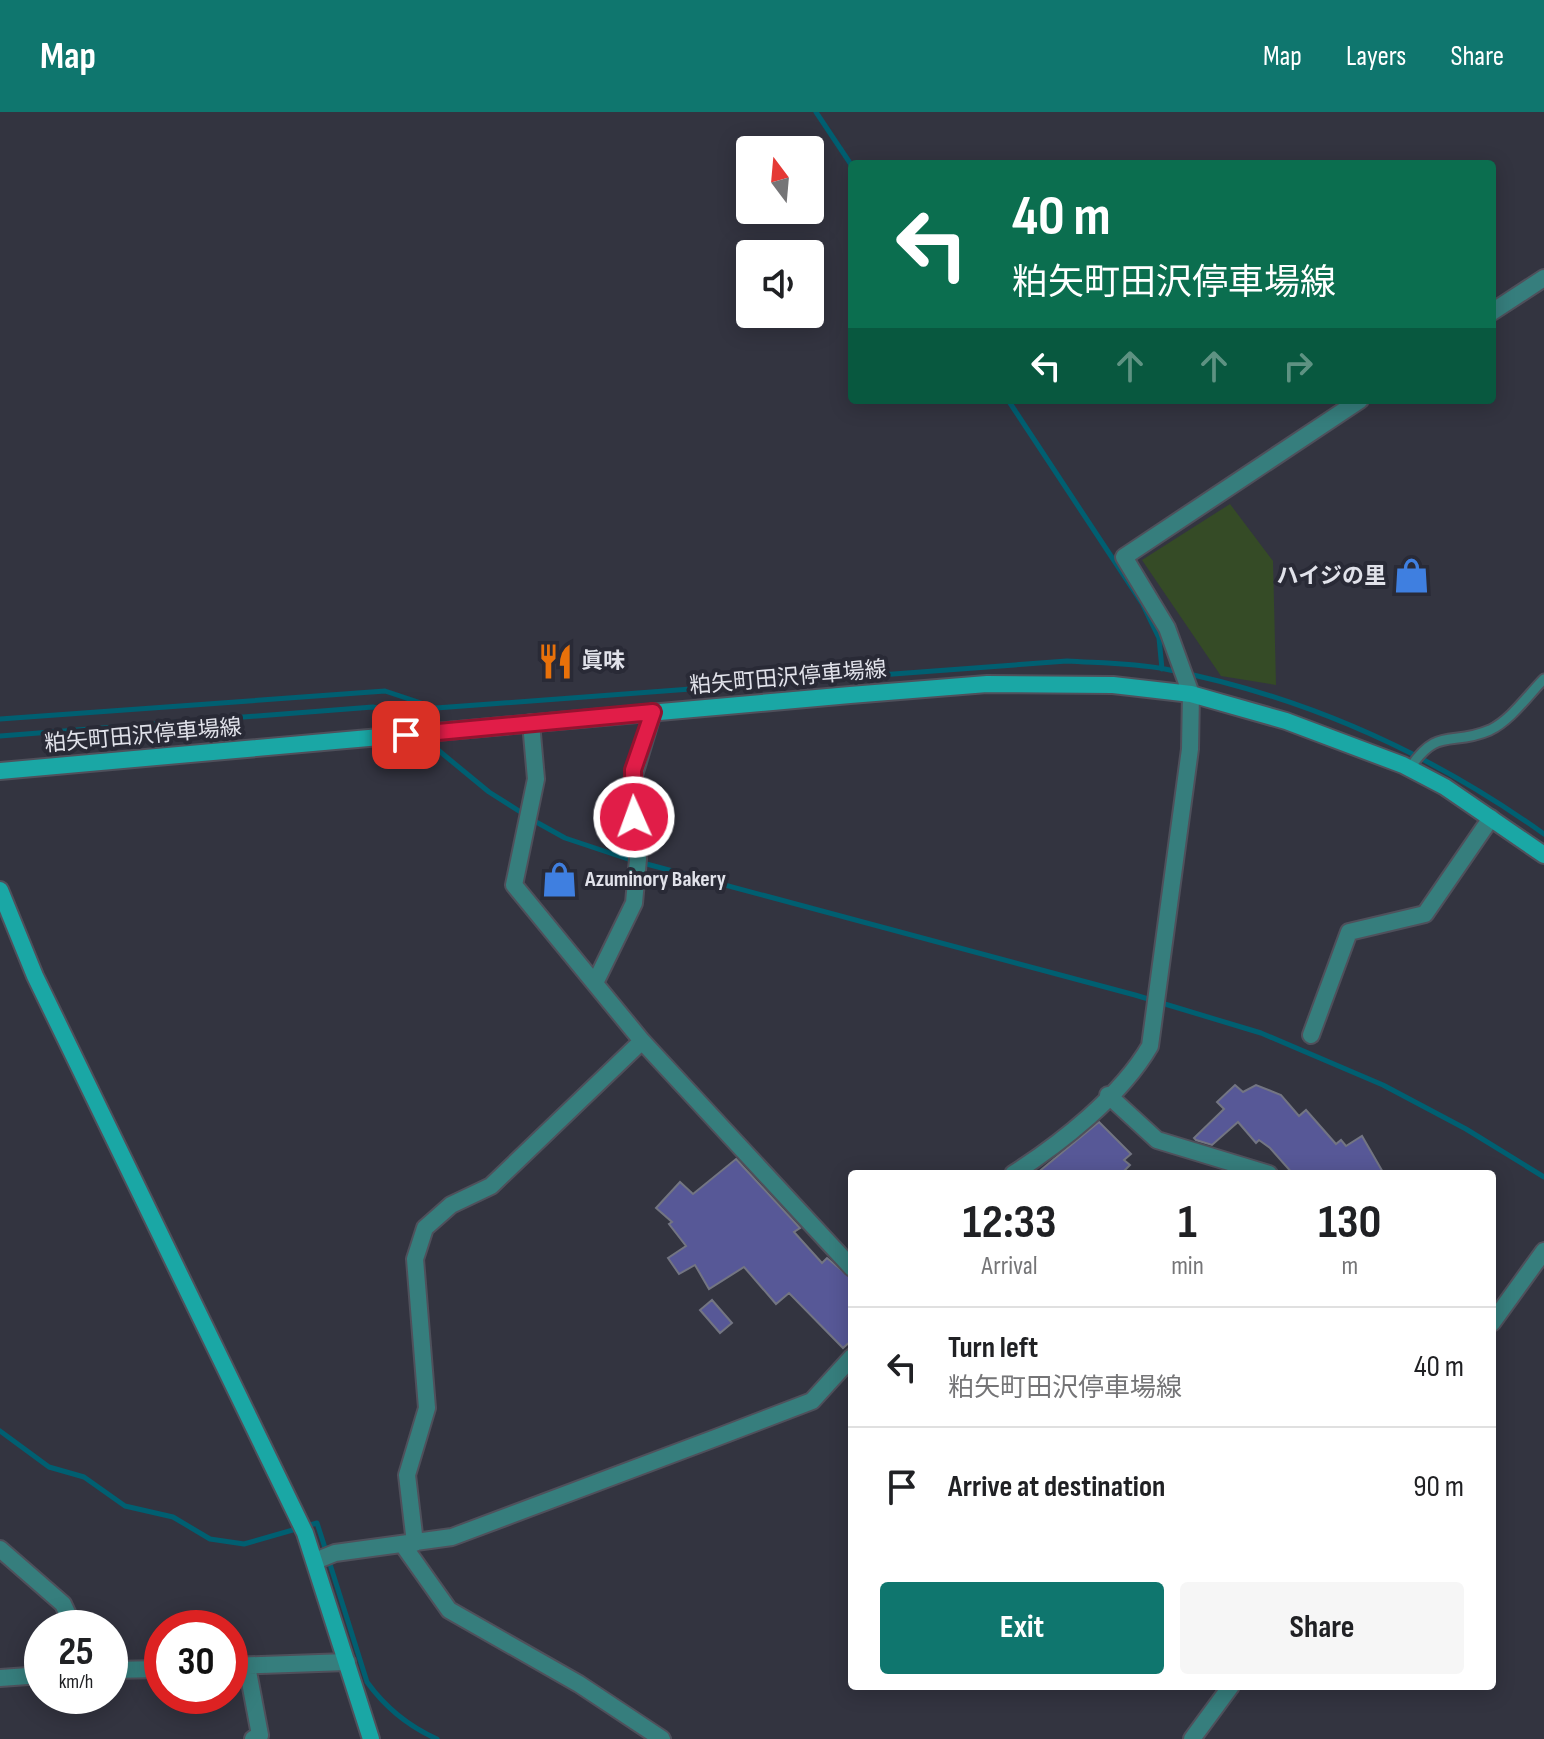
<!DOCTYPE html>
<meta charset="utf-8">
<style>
:root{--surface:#fff;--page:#f6f6f6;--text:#202124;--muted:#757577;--line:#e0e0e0;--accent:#0f766e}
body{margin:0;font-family:"Sofia Sans Condensed","Noto Sans JP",sans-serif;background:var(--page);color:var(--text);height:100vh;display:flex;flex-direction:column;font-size:30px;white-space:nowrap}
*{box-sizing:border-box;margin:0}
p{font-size:26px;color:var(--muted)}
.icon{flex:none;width:44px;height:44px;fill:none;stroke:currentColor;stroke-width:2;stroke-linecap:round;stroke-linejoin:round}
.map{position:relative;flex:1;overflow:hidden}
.drawer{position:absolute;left:848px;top:1058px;width:648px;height:520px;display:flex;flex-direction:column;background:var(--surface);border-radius:8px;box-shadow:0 4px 20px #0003}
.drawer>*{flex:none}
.hud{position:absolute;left:848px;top:48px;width:648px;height:244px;border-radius:8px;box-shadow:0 4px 20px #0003;background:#0b6e4f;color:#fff;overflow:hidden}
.needle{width:52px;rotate:344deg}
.tools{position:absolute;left:736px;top:24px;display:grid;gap:16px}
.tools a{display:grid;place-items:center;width:88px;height:88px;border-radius:8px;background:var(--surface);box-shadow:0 4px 20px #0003;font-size:40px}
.speed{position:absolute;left:24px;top:1498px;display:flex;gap:16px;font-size:40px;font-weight:700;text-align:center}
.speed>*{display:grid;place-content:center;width:104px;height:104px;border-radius:50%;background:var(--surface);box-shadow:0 4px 20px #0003;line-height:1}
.speed small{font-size:20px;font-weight:400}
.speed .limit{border:12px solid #d22;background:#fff;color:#111}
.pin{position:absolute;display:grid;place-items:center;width:68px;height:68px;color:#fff;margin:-34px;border-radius:16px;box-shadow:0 4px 12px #0006}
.me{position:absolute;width:88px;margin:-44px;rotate:358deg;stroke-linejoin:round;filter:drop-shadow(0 0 6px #0008)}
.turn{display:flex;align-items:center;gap:28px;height:168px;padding:0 32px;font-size:36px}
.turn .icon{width:104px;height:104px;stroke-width:2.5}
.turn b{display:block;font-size:56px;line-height:68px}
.lanes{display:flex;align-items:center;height:76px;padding:0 32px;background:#0003;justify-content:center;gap:40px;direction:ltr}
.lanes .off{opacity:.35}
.eta{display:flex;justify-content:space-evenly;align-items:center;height:136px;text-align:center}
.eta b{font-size:48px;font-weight:700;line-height:56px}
.button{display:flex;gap:16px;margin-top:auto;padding:16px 32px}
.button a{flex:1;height:92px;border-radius:8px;background:var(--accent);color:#fff;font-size:32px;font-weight:700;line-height:92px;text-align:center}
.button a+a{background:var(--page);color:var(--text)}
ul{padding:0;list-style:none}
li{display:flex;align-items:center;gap:24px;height:120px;padding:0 32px;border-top:2px solid var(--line)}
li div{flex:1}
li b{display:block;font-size:30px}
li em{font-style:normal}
header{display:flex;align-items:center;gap:48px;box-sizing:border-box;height:112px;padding:0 40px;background:var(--accent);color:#fff}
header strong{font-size:38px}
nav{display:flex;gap:44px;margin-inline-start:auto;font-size:28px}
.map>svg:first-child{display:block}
.green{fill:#354b26}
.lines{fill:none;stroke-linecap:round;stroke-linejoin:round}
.stream{stroke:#005f71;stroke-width:5}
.building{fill:#575897;stroke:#737582;stroke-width:2}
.lane-casing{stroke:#4f505b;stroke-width:13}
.street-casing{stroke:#4f505b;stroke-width:20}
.secondary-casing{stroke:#4f505b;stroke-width:20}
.lane{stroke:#367e7d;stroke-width:9}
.street{stroke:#367e7d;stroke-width:16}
.secondary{stroke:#1aa7a5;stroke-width:16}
.route-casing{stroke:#92132f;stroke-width:20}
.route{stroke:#e11d48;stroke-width:14}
.labels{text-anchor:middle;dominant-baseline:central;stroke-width:8;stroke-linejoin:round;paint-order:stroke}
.poi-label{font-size:22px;font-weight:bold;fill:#e1e2ea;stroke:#292a36;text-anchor:start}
.street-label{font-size:22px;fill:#e1e2ea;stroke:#292a36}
</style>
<header>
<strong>Map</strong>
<nav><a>Map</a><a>Layers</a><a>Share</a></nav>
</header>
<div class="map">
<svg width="1544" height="1627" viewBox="0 0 1544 1627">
<rect width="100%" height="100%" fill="#333440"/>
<path class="green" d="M1230 392 1273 449 1276 573 1221 564 1142 448Z"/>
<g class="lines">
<path class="stream" d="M816 0 852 54
M1008 288 1142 491 1159 526 1162 557
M0 607 385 579 436 596 1067 549C1099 551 1133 551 1165 557 1304 584 1429 640 1544 722
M0 624 373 595 400 602
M438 638 489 680 538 711 565 726 628 747 1135 883 1261 921 1383 973 1466 1017 1544 1065
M0 1319 49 1355 84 1365 125 1394 173 1405 210 1427 244 1432 317 1411 326 1439
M329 1449 367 1570C385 1595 410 1615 437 1627"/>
</g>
<path class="building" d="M1235 973 1243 980 1256 973 1281 983 1299 1004 1306 998 1336 1032 1341 1028 1346 1034 1362 1024 1384 1062H1293L1270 1036 1259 1028 1256 1031 1238 1010 1212 1033 1196 1028 1194 1026 1224 997 1217 990Z
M1099 1010 1131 1042 1124 1048 1130 1053 1121 1062H1036Z
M736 1047 800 1116 794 1120 822 1151 827 1146 852 1167V1228L843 1236 789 1181 776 1192 744 1155 709 1177 695 1153 679 1162 668 1146 686 1134 669 1112 672 1110 656 1096 680 1070 693 1082Z
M712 1188 732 1211 720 1221 700 1198Z"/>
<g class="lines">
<defs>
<path id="lane" d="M1410 656C1438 614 1451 635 1490 618 1511 608 1528 583 1544 567"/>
<path id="street" d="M1492 200 1544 166
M531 611 536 667 514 773 642 929 852 1156
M595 871 634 791 638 747 631 673 653 600
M1311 923 1349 820 1425 802 1491 706
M1108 983 1157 1028 1269 1062
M1013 1062C1061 1031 1121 984 1150 934L1190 637 1191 582 1167 516 1124 445 1360 288
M1492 1211 1544 1139
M415 1431 407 1363 427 1296 415 1147 425 1116 451 1093 491 1074 642 929
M403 1433 449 1498 579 1572 662 1627
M0 1437 63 1492 74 1516
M315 1449 335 1441 452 1425 718 1325 812 1289 852 1245
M230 1554 347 1550
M247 1554 260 1623 253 1627
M110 1558 162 1557
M0 1566 42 1563
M1192 1627 1231 1574"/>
<path id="secondary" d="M0 659 850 583 987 572 1113 573 1191 582 1286 609 1403 653 1445 675 1544 743
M0 778 35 864 305 1421 371 1627"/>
</defs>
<use href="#lane" class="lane-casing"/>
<use href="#street" class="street-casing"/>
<use href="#secondary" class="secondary-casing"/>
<use href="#lane" class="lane"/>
<use href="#street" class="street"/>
<use href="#secondary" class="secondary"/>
</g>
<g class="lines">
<defs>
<path id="route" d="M406 623 653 600 633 658 634 705"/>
</defs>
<use href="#route" class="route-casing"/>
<use href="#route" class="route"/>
</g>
<defs>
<symbol id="shop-bare" viewBox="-9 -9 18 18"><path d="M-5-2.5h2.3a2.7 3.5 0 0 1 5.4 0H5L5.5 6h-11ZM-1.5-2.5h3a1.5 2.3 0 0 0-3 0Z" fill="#3f7fe0" stroke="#292a36" stroke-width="2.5" paint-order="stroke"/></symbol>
<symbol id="restaurant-bare" viewBox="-9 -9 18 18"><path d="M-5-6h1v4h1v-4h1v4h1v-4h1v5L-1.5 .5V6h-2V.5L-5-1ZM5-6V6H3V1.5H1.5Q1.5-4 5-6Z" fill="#e8710a" stroke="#292a36" stroke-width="2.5" paint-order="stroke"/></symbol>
</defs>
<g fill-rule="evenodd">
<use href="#shop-bare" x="1386" y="438" width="51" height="51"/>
<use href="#restaurant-bare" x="530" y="524" width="51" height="51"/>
<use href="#shop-bare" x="534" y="742" width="51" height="51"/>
</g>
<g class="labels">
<g class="poi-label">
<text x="1386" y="464" text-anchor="end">ハイジの里</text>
<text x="581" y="549">眞味</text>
<text x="585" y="767">Azuminory Bakery</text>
</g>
<g class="street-label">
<text transform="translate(788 566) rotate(-5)">粕矢町田沢停車場線</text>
<text transform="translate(143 624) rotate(-5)">粕矢町田沢停車場線</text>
</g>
</g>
</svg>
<div class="tools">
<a><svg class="needle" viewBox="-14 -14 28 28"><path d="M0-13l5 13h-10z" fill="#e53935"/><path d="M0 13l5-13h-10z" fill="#757577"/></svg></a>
<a><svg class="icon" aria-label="sound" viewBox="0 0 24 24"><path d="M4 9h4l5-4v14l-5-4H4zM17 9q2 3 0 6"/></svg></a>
</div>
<div class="speed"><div>25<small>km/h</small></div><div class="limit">30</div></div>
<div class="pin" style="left:406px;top:623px;background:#d93025"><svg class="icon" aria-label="arrive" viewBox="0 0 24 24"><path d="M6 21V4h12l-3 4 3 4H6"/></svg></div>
<svg class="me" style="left:634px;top:705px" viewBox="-20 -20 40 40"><circle r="17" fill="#e11d48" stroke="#fff" stroke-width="3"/><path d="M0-11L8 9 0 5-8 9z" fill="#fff"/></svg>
<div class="hud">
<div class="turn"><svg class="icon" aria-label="left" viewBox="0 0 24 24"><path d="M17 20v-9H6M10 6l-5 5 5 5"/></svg><div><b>40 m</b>粕矢町田沢停車場線</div></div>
<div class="lanes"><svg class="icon" aria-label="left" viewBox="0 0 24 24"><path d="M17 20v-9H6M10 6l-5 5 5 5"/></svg><svg class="icon off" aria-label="ahead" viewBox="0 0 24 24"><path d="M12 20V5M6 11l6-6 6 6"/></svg><svg class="icon off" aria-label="ahead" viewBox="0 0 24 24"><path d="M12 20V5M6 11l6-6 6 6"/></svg><svg class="icon off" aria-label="right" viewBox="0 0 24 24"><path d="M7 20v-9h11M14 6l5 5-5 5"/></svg></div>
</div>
<section class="drawer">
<div class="eta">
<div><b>12:33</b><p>Arrival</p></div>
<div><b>1</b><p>min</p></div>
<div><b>130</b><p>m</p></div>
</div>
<ul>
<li><svg class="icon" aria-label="left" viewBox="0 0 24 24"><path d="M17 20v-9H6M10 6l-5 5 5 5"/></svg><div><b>Turn left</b><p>粕矢町田沢停車場線</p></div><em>40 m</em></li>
<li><svg class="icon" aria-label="arrive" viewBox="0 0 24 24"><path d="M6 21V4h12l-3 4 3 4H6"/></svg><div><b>Arrive at destination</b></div><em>90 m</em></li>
</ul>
<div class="button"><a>Exit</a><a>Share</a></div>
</section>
</div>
